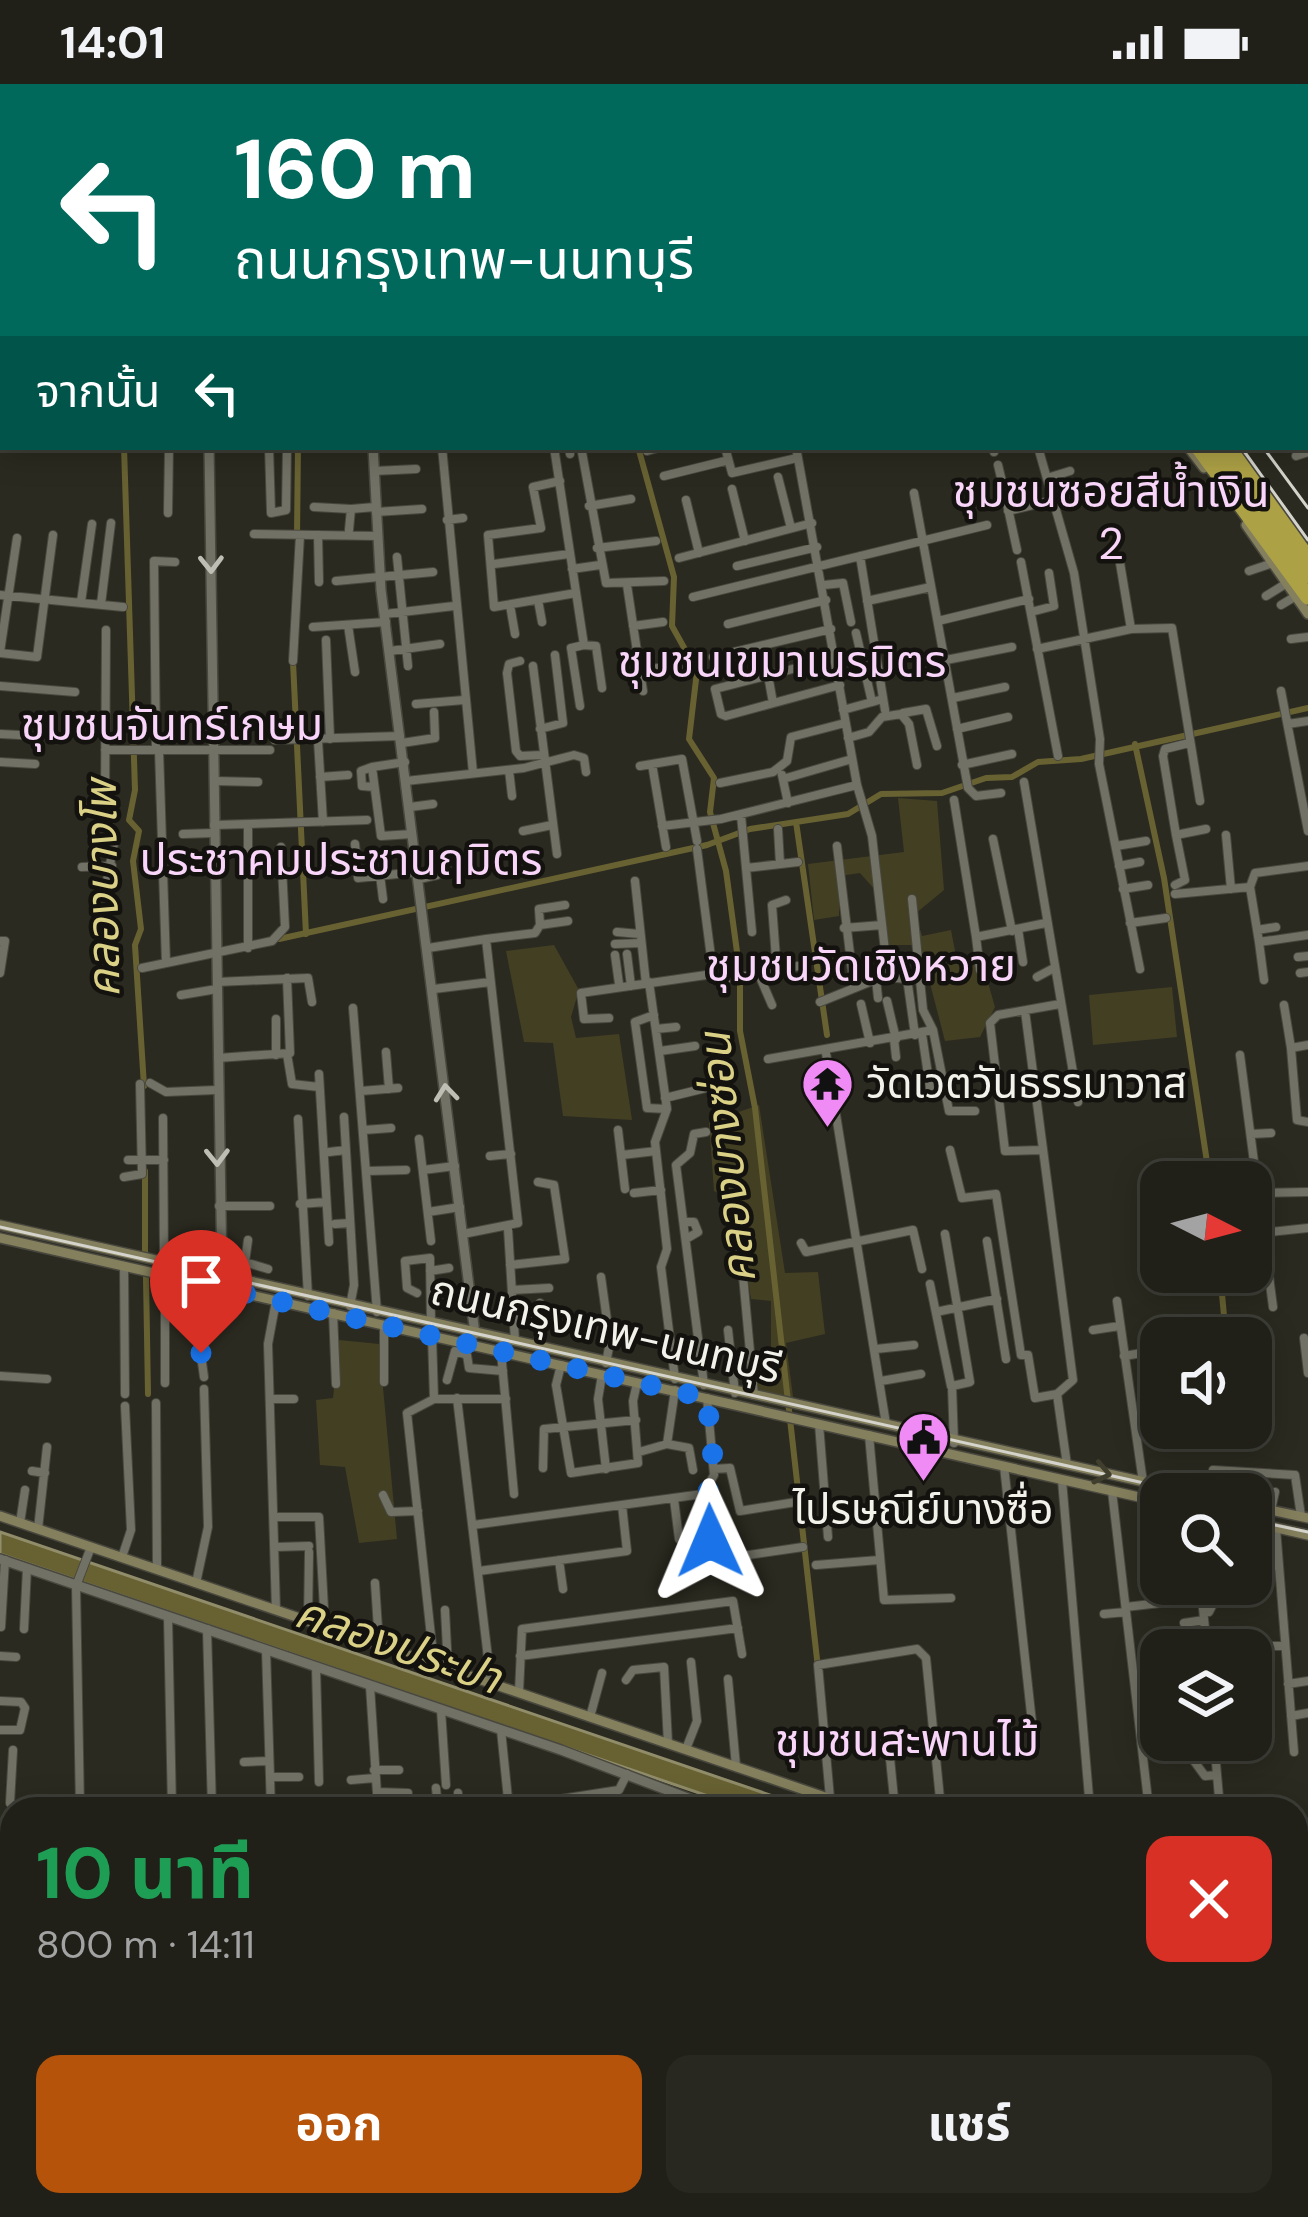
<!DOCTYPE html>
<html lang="th">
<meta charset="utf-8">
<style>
:root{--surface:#202018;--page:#282821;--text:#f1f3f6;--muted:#a2a3a2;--line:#3d3e37;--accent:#b45309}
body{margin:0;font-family:"DM Sans","Noto Sans Thai",sans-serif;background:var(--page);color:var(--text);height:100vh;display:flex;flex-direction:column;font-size:45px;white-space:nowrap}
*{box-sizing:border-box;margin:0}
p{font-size:39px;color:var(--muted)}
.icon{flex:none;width:66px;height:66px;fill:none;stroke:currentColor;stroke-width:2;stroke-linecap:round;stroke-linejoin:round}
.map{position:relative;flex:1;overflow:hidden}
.panel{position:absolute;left:0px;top:1713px;width:1308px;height:420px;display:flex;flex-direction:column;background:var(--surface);border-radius:36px 36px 0 0;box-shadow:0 6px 30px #0003,0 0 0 3px var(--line)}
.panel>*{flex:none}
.hud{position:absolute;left:0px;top:0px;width:1308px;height:366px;box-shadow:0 6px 30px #0003,0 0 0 3px var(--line);background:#00695c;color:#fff;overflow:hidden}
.needle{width:78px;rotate:96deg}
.buttons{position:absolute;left:1140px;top:1077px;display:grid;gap:24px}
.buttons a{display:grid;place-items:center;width:132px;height:132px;border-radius:24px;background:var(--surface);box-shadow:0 6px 30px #0003,0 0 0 3px var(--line);font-size:60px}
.pin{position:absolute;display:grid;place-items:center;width:102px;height:102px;color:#fff;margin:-123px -51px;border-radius:50% 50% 50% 0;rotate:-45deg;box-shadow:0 0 12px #0007}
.pin .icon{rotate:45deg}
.me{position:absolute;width:132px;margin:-66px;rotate:359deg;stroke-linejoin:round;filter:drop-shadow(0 0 9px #0008)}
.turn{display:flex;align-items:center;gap:42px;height:252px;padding:0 36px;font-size:54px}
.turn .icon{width:156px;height:156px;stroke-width:2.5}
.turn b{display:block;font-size:84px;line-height:102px}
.then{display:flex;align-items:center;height:114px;padding:0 36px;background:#0003;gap:24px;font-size:45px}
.round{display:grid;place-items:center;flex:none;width:126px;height:126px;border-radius:24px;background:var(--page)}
.head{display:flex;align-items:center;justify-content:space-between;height:204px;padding:0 36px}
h1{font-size:72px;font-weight:700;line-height:90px;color:#1e9e55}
.button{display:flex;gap:24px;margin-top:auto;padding:24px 36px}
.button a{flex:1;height:138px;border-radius:24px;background:var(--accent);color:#fff;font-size:48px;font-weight:700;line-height:138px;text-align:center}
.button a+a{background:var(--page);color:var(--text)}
.status{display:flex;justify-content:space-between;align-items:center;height:84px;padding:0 60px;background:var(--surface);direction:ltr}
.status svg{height:33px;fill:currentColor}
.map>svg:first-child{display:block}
.green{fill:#433f23}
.water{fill:#686233;stroke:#918d6a;stroke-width:3}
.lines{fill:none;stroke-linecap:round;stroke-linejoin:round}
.stream{stroke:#918d6a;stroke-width:3}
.canal{stroke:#686233;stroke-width:6}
.minor-casing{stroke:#49483f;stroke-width:10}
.tertiary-casing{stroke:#49483f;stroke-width:12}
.secondary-casing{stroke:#49483f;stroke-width:12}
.primary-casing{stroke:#49483f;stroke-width:15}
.motorway-casing{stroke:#49483f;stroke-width:18}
.minor{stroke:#727165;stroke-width:8}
.tertiary{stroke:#727165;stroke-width:9}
.secondary{stroke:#847f5c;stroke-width:9}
.primary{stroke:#958e52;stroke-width:12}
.motorway{stroke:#ada146;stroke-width:15}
.rail{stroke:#d4d3cc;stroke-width:3}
.motorway-bridge-casing{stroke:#49483f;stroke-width:18;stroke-linecap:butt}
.motorway-bridge{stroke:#ada146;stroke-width:15}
.oneway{stroke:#bfbeb5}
.oneway2{stroke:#403e2d}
.route{stroke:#1a73e8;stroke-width:21;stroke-dasharray:0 37.8}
.labels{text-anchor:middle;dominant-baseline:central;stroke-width:9;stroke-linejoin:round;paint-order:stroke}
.poi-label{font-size:42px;fill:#f2f1ea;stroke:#13120e;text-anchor:start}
.street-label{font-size:42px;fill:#f2f1ea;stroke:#13120e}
.neighbourhood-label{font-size:45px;fill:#f8d5f9;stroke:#13120e}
.water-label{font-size:45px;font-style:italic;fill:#dbd186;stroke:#13120e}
</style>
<div class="status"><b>14:01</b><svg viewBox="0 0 49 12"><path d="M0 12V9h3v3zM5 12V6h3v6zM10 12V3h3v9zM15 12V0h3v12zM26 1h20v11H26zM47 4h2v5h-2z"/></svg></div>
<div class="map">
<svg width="1308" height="2133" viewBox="0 0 1308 2133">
<rect width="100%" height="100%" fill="#2b2a20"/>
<path class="green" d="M898 714 937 717 944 806 915 830 922 852 951 846 956 872 980 871 995 923 980 953 945 957 920 861H885L876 807 860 789 839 792V832L814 836 808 780 904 768Z
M554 861 579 906 571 933 576 954 619 950 632 1036 563 1032 553 959 524 958 506 867Z
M1172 903 1177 953 1093 961 1089 911Z
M759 1021 785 1189 818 1188 825 1250 786 1259 794 1320 756 1309 754 1287 771 1286V1217L751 1215 736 1116 714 1107 709 1038Z
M339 1256 379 1260 397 1455 359 1459 345 1383 320 1381 316 1316 333 1314Z
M254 2121H320L321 2133H255Z
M1078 2121H1145L1146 2133H1078Z"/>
<path class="water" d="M0 1448 811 1725H746L0 1470Z"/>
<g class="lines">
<path class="stream" d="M1305 200 1308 208
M379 365 404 363"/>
<path class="canal" d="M569 0 570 3
M120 3 121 0
M305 3 306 0
M124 363 135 706 129 736 139 747 133 777 141 845 135 861 144 1002
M638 363 674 493 672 542 697 587 689 655 714 694 710 728 726 787 740 890V947L755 1024 818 1584
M297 451 298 363
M293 578 306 850
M1135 660 1164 794 1210 1098
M796 738 827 951
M279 855 707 761 750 745 848 730 881 710 942 709 986 694 1012 693 1038 678 1081 675 1308 624
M145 1087V1173
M1220 1188 1224 1232
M146 1193 148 1310
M180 2121 181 2133"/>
<defs>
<path id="minor" d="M408 0V3
M219 3V0
M258 3V0
M517 3 518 0
M1286 3H1302
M1305 258 1308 257
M1305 288H1308
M1305 336 1308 335
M269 363 271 429 286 426 287 363
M442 363 473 689
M554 363 584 561
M569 363 570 370
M581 363 606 499 664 497
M725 363 732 389 797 374
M796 363 857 701 872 752 888 893
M993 363 994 368
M1038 363 1074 489 1100 655 1099 680 1140 885
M647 367 661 363
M1296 372 1308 368
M998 381 1004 406
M374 387 416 385
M664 392 725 377
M778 393 791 444
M1047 394 1070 387
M560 397 533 403 541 444 488 451 494 523 576 509
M732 405 745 457
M914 409 968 704 976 712 1001 709
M686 416 699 469
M589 422 631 415
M314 423 351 425
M1008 427 1054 416
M376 428 422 425
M168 429 169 363
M447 436 463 434
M349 446 351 425 375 423
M254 450 377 452
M318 451 319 498
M597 464 656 457
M1017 466 1004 406 1020 402
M860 472 885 626
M397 473 408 582
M1119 473 1131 545 1172 544 1200 717
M679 474 812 439
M1021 478 1058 672
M494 480 569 470
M737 482 817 463
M572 485 600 481
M1249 487 1273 479
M336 497 433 488
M627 501 643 607
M824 501 843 499 851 538
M0 511 123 523
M1266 512 1287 499
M693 513 987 441
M538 516 542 538
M867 517 931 503
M81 518 92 440
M101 520 111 439
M510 521 515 550
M1281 521 1296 512
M1031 528 1054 522 1049 489
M385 530 454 522
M938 537 1029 515
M728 540 826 516
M348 541 355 588
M633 542 663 538
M313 543 386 538
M106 546 105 724 114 759 106 802
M856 549 872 618
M1291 555 1308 553
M326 556 330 655
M584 561 596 562 602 604
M1037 565 1131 545
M390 567 440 560
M0 568 17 454
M0 569 37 573 53 451
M713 573 831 545
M835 574 715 605 721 630 726 632 840 601
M946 576 1012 563
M293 577 300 451
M520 577 509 580 507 589 516 667 520 672 542 671
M533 582 557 770
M640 586 685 581
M768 591 773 619
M0 602 75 608
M1281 607 1308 747
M953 614 1005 603
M416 620 464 616
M580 622 571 564 584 561
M843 626 883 615
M903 629 926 625 937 662
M1288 640 1308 637
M540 645 563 639 555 571
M957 645 1008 633
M0 650 39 652
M848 654 869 648 882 633 901 630 909 640 917 681
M275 656 400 652
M318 656 323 738
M402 659 435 654 434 628
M1189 659 1165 665 1163 672 1176 751 1206 745
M105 666H270
M156 666 154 477 175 478
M159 666 166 879
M0 678 35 680
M405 678 372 683 381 752 412 750
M652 680 666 763
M962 681 1012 670
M640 682 682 675 697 757
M372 683 361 687 362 702 374 703
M509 686 512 712
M782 691 788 719
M320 693 348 691
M783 695 852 675
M214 697 258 698
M406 697 524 684 574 671 584 674 586 688
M1024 698 1078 1018
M720 699 773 688 787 677 791 653 845 639
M954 716 976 853 1046 839
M410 723 433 720
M86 724H105
M741 731 752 848
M214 741 367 736
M662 742 721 735 857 701
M778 745 780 780
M523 747 552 741
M183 750 214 749
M1226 751 1231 805
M993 755 1012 847
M355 760 358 794 417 788
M837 762 854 903
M1116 762 1146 757
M697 765 714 896 777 888 772 821 786 816
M1119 782 1140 778
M82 783 112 782
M746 784 798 778
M380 791 383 815
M419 795 437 791
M635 797 646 900
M1175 801 1185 796 1176 751
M1250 803 1255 789 1308 782
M1123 805 1148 801
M1175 810 1250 803 1259 858 1308 851
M912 815 923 926 933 946
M1130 839 1166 834
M540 841 539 825 565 821
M844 844 882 841
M1018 845 1023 878
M1257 846 1276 843
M617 848 640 850
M976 853 980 886
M486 855 535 849 540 841 568 837
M0 857H5L0 889
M1259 858 1264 896
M615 860 641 859
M248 864V741
M428 864 486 855 518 1139 463 1150
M627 870 631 902
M615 871 619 900
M1298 873 1308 872
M142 884 272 857 285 843 281 763
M778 886 798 882
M1300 889 1308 888
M760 893 772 921
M1037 893 1054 884
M907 894 915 951
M876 895 878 914
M217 898 308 894 312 918
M649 898 667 1025 655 1058 667 1165 661 1183 675 1295
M434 905 490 898
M181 911 217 905
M887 917 896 955
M820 918 882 893 922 896
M861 920 870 959
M1284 921 1291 964
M353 924 377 1228
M1025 927 1073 1296 1057 1310 1067 1381
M654 931 635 938 647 1024 667 1025
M609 934 584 935 581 909 713 890
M656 945 676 943
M922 950 930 1004
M894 955 896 973
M1308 961 1291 964 1297 1036 1308 1038
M660 967 695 962
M386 968 389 1005
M826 969 886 1340
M287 970 292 1000 319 1003
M276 971V935
M1240 971 1273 1223
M218 974 290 969 287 894
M768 975 933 946 949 1027H975
M319 990 329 1158
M150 999 166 1008 216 1006
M361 1007 398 1004
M665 1014 710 1003
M344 1033 354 1201 350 1222
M163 1034 164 1178
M298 1035 308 1212
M364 1046 391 1044
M618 1046 625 1105
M1251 1050 1271 1049
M419 1055 431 1157
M950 1066 962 1114 996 1110 1021 1271H1028L1035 1314 1057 1310
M1040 1066 1005 1067 990 939 998 931 1060 920
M329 1068 346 1066
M622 1071 656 1067
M490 1072 511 1070
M128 1076H164
M423 1086 455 1082
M367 1087 406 1086
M124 1093 142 1090 140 1000
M634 1109 661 1106
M1258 1109 1308 1108
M736 1116 754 1311
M300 1120 326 1118
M219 1122H270
M428 1128 460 1123
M684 1138H694L698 1148 686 1155
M335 1140 350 1139
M508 1145 515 1257
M945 1150 970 1298 952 1302 954 1359
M1251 1150 1308 1144
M987 1157 1006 1275
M801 1159 806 1168 913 1146 922 1185
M221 1171 268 1185
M245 1178 248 1156
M510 1181 565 1175 554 1101 538 1098
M124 1182 125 1310
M430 1187 449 1184
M165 1192V1299
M601 1193 610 1258 606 1279
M203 1200 197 1242 204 1293
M930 1200 951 1302
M512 1206 549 1204
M417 1209 407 1204 405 1177 430 1174 431 1240
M1117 1217 1143 1398
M936 1228 997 1215
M333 1229 336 1300
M514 1236 532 1234 540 1219
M728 1246 735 1309
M1093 1246 1119 1242
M432 1252 434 1315
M1304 1254 1308 1289
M876 1265 914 1261
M501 1268 514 1410
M1124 1272 1142 1269
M561 1281 556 1301 571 1389 638 1379 633 1317 637 1299
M602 1291 598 1315 606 1385
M0 1292 47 1295
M447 1296 455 1267 467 1271 469 1284 503 1287
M881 1297 921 1290
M384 1298V1241
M704 1301 676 1081 690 1069 694 1050 706 1048
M457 1314 491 1599
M270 1315H294
M156 1319 157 1485
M819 1340 828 1453
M869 1351 884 1516 951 1514
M667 1360 689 1364 693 1386
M639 1368 667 1360 675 1306
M1004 1382 1035 1666
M543 1384 544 1345 636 1336
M714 1385 730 1384 740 1427 796 1418
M1213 1386 1295 1391 1301 1432
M32 1387 45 1389
M1062 1396 1090 1725
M1112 1407 1149 1725
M383 1411 391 1428 418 1427
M699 1411 709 1456 728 1457 735 1473 803 1463
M674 1415 679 1455
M1271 1426 1275 1408
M274 1433H319L325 1543
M20 1439 25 1406
M473 1441 703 1410 714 1391 707 1314
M1276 1444 1294 1668
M38 1445 47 1363
M275 1463 309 1462
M122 1473 131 1446 125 1322
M559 1476 563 1505
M816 1481 879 1476
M1262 1482H1278
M479 1487 627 1467 622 1421
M196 1499 208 1443 204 1305
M375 1499 379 1560
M1126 1523 1202 1514 1207 1566
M276 1526 268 1260 276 1217
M445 1526 448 1584
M1209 1528 1215 1516 1246 1512
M1104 1530 1126 1528
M168 1533 172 1725
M308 1537 309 1468
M1184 1539 1204 1536
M1 1543 5 1476
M24 1545 27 1484
M207 1545 212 1725
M1250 1562H1285
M266 1566 271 1725
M0 1572 16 1573
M520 1572 738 1544
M434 1580 407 1329 434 1315H506
M316 1583 319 1698
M728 1595 736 1682
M626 1596 633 1586 664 1583 668 1659
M1288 1600 1308 1597
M370 1602 378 1725
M519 1608 522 1545 733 1517 742 1570
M0 1617 21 1618 25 1624 20 1646H0
M441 1626 446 1701
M1291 1632 1308 1629
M590 1633 602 1589
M501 1646 509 1725
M888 1654 895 1725
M1214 1656 1220 1725
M686 1665 697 1637 691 1578
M1194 1677 1205 1692 1217 1691
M244 1678 269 1677
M374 1686H399
M270 1693H299
M351 1696 375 1694
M436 1704 438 1725
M377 1708 408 1709
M458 1709 459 1725
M830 1714 818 1581 917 1565 926 1574 941 1725
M10 1719 13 1666
M480 1719 508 1716
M80 1725 76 1502 91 1463
M554 1725 561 1715 619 1706 627 1690
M0 1742H12
M0 1782 12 1783
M1296 1802 1302 1776
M0 1944 12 1927
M0 1966 12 1973
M0 2013 12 1993
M1296 2075 1308 2020
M0 2111 12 2117
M18 2121 40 2133
M223 2121 224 2133
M410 2121V2124
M551 2121 553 2133
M722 2121 723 2133
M740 2121 741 2133
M875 2121 876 2133
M912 2121 913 2133
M945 2121 946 2133
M1012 2121 1013 2133
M1058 2121 1059 2133
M118 2133 124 2123
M145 2133 152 2121
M758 2133 859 2121
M1283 2133 1286 2121"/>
<path id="tertiary" d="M209 363 222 1192
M373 363 381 506 475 1250
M0 1475 561 1666 717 1725
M1303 1851 1308 1827"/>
<path id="secondary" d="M732 0 733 3
M741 3 743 0
M0 198H3
M1188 363 1204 384
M1246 441 1308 530
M0 1141 1198 1410
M0 1154 1161 1418
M1251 1422 1308 1434
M0 1432 860 1725
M1251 1438 1308 1451"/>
<path id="primary" d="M1250 0 1252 3
M1265 0 1268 3
M1305 54 1308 58
M1305 74 1308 78"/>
<path id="motorway" d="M850 0 852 3
M908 0 910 3
M924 0 926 3
M940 0 943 3
M954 0 957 3
M1198 363 1308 513
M1214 363 1308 492
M1228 363 1308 474
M1296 1962 1308 1904
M1249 2133 1251 2121
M1261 2133 1263 2121"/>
</defs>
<use href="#minor" class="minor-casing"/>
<use href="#tertiary" class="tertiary-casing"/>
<use href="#secondary" class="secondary-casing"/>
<use href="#primary" class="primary-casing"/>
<use href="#motorway" class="motorway-casing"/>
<use href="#minor" class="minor"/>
<use href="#tertiary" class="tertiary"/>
<use href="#secondary" class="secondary"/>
<use href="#primary" class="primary"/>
<use href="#motorway" class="motorway"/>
<path class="rail" d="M971 0 973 3
M997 0 999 3
M1241 363 1308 456
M1263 363 1308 424
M0 1143 1193 1410
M1251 1436 1308 1448
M1296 1994 1308 1936
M1296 2032 1308 1980
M1267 2133 1270 2121
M1295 2133 1308 2069"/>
<defs>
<path id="motorway-bridge" d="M1296 1907 1308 1846"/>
</defs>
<use href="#motorway-bridge" class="motorway-bridge-casing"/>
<use href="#motorway-bridge" class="motorway-bridge"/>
</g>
<defs><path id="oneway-chevron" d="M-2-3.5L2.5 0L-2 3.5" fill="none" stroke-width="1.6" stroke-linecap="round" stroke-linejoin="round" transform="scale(3)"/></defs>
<g class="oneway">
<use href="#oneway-chevron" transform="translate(211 480) rotate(89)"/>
<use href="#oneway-chevron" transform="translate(446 1009) rotate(-96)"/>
<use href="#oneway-chevron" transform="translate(217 1073) rotate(89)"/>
</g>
<use class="oneway2" href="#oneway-chevron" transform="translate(1102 1389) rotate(12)"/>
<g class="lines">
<path class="route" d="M201 1269 197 1229 203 1200 707 1314 714 1384 708 1408 699 1411 710 1457"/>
</g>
<defs>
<symbol id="temple-pin" viewBox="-11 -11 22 30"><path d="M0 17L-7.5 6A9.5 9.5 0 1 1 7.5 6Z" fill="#f08bf6" stroke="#13120e"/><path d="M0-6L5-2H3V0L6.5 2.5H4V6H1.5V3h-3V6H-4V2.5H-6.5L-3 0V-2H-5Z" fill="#111"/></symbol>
<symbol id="civic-pin" viewBox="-11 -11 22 30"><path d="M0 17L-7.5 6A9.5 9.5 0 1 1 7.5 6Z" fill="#f08bf6" stroke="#13120e"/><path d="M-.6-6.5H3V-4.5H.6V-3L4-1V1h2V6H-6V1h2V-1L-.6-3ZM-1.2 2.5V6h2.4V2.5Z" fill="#111"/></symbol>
</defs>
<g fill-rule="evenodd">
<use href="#temple-pin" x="798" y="970" width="59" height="81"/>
<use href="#civic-pin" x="894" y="1324" width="59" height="81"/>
</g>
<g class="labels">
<g class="poi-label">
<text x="866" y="999">วัดเวตวันธรรมาวาส</text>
<text x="923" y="1425" text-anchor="middle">ไปรษณีย์บางซื่อ</text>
</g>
<g class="street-label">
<text transform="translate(606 1245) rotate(13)">ถนนกรุงเทพ-นนทบุรี</text>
</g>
<g class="neighbourhood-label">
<text x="1111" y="407">ชุมชนซอยสีน้ำเงิน<tspan x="1111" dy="52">2</tspan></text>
<text x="782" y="577">ชุมชนเขมาเนรมิตร</text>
<text x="172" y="640">ชุมชนจันทร์เกษม</text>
<text x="341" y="775">ประชาคมประชานฤมิตร</text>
<text x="861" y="881">ชุมชนวัดเชิงหวาย</text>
<text x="907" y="1656">ชุมชนสะพานไม้</text>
</g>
<g class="water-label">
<text transform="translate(102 805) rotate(-91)">คลองบางโพ</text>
<text transform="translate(727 1074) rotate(-96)">คลองบางซ่อน</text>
<text transform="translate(398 1561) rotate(19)">คลองประปา</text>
</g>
</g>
</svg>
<div class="buttons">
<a><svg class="needle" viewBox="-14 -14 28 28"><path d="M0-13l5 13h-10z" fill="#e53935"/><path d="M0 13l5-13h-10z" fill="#a2a3a2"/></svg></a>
<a><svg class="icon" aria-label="sound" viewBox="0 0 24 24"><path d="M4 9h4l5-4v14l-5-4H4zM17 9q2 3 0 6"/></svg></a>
<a><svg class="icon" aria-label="search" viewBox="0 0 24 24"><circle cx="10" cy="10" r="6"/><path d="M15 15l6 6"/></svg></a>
<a><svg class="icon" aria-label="layers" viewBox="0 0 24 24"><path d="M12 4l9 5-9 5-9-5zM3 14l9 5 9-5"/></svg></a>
</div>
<div class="pin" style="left:201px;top:1269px;background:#d93025"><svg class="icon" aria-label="arrive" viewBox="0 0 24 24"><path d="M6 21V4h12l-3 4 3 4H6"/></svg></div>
<svg class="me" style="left:710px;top:1457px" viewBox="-20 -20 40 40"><path d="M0-17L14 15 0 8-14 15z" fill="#1a73e8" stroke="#fff" stroke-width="4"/></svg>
<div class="hud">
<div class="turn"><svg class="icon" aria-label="left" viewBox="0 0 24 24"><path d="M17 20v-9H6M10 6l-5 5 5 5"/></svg><div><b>160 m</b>ถนนกรุงเทพ-นนทบุรี</div></div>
<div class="then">จากนั้น<svg class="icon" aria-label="left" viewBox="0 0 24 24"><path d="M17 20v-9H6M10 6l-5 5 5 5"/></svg></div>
</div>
<section class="panel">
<div class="head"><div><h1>10 นาที</h1><p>800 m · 14:11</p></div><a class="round" style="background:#d93025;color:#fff"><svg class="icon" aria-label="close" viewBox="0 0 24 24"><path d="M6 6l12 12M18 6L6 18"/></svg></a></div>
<div class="button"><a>ออก</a><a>แชร์</a></div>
</section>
</div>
